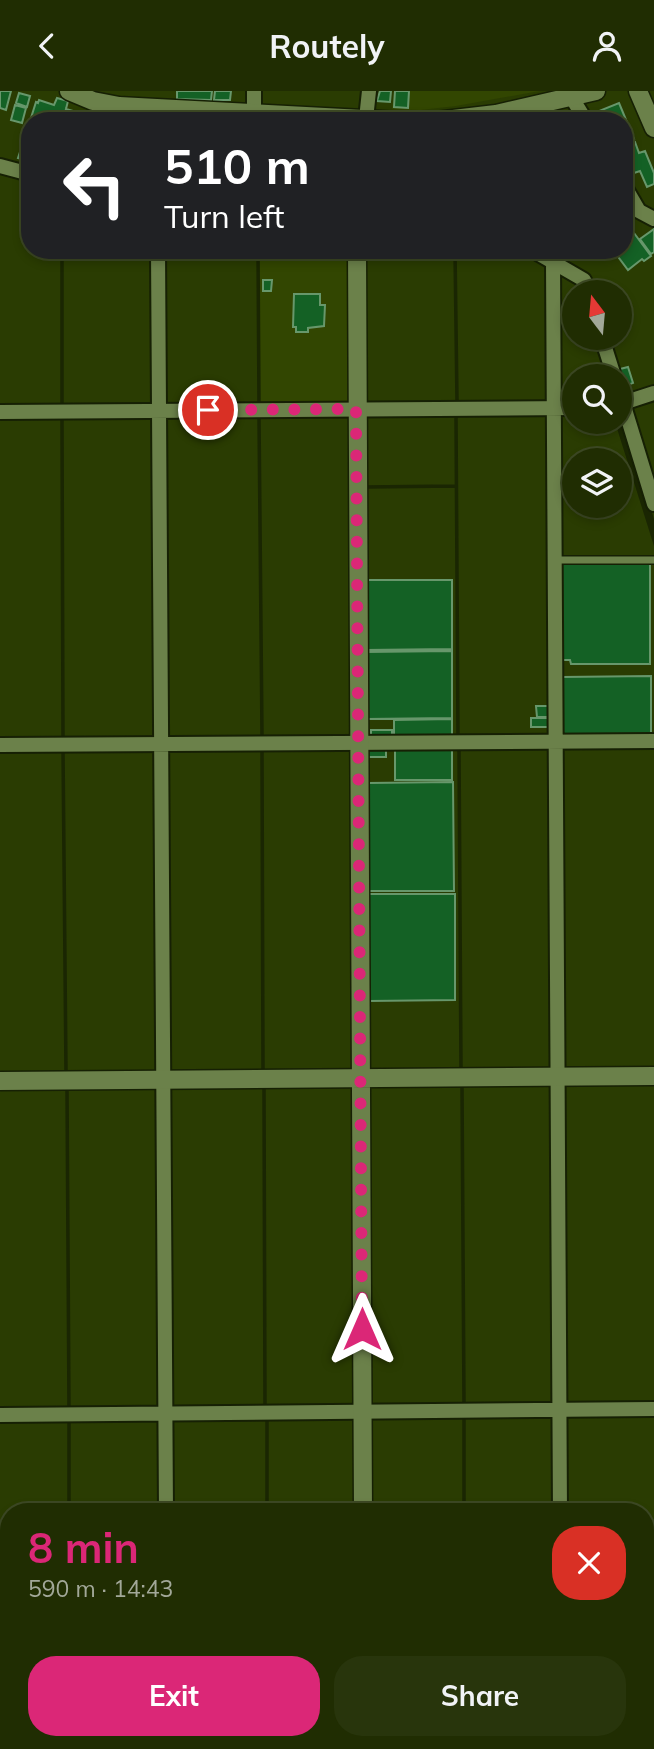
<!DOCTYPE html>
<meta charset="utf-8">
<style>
:root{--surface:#202d02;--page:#28350c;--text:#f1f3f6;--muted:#a2a899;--line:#3d4924;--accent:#db2777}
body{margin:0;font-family:Mulish,sans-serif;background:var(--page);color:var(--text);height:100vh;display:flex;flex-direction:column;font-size:26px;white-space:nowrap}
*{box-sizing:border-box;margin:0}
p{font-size:23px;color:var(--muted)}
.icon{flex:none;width:38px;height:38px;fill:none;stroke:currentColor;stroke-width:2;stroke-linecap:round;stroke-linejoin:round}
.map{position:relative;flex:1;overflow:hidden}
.side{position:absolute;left:0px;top:1412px;width:654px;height:247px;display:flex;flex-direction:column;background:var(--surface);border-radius:28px 28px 0 0;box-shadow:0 4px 10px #0003,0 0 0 2px var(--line)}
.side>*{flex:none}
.banner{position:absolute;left:21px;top:21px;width:612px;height:147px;border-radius:28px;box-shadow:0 4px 10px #0003,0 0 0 2px var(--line);background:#202124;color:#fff;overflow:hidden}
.needle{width:46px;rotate:344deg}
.controls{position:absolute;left:562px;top:189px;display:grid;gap:14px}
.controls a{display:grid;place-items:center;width:70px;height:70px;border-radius:50%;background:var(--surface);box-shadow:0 4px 10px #0003,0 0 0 2px var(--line);font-size:35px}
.pin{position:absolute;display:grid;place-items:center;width:60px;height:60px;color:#fff;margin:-30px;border:4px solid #fff;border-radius:50%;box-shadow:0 2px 7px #0007}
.me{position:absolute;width:77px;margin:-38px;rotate:0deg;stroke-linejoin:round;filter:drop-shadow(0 0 5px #0008)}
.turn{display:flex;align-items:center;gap:24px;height:147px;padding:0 28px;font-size:32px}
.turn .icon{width:91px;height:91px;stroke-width:2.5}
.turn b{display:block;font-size:49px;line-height:60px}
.round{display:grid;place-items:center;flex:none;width:74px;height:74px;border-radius:28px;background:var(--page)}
.summary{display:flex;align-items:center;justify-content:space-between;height:119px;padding:0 28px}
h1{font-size:42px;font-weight:700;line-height:52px;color:var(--accent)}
.primary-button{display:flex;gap:14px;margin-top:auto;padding:14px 28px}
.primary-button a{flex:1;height:80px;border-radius:28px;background:var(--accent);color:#fff;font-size:28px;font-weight:700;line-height:80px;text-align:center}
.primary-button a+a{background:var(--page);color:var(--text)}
header{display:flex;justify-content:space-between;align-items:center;height:91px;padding:0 28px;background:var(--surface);font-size:32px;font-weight:700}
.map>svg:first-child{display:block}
.built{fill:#324601}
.water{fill:#1a2602}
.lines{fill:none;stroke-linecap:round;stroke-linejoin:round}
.stream{stroke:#1a2602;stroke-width:3.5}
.building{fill:#146125;stroke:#67976b;stroke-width:2}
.lane-casing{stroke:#162004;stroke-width:10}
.street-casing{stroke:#162004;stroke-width:18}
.secondary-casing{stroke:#162004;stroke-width:21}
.lane{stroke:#6b814a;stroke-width:7}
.street{stroke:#6b814a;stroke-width:14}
.secondary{stroke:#6b814a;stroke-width:18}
.route{stroke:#db2777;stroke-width:12;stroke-dasharray:0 21.6}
</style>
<header><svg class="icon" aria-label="back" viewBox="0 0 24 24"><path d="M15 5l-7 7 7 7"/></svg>Routely<svg class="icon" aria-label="person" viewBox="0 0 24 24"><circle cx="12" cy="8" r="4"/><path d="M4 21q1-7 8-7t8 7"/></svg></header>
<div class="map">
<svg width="654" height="1658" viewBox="0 0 654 1658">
<rect width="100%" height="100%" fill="#2a3c02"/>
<path class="built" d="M394 0H540L456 15 420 19 392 18Z
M258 159H351L352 314 259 315Z"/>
<path class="water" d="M620 318 654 428V455L615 331H620Z"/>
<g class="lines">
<path class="stream" d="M62 159V313
M258 159 259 313
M455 159 457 310
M519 159 530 165
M456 325 458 646
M259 326 262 645
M62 327 63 649
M365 396 456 395
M459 656 461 978
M262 658 263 980
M63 659 66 981
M462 994 464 1312
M67 997 69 1318
M264 997 265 1316
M464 1325V1421
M267 1327V1421
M69 1328V1421"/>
</g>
<path class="building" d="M0 0H11L6 19 0 17Z
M177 0H212L211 9 177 8Z
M215 0H231L230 9H214Z
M380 0H391L390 11 377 10Z
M395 0H409L408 17 394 16Z
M19 2 30 5 27 16 16 12Z
M57 7 68 10 63 30H30L36 11 38 12 39 9 54 14Z
M619 12 634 48 625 52V30H602L599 20Z
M15 14 26 17 22 32 11 29Z
M66 18 87 24 86 30H63Z
M97 20 112 23 110 30 95 27Z
M25 46 30 47 29 70 18 67Z
M635 51 639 62 645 60 654 82V93L647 96 640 80 634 82 631 75 625 77V55Z
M654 138V161L651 163 640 148Z
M634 142 651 165 644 170 642 168 628 179 613 159H625V152Z
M263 189H272L271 200H263Z
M294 203H320V214H325L324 235 308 237V241H296V236H293Z
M622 222 630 231 620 241V224Z
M628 276 633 292 625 295 620 278Z
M561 473H650V573H571L570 569H561Z
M365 489H452V558L365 559Z
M452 560V627L366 628 365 561Z
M651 585V644H562V586Z
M536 615H549V626H537Z
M531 627H550V636H531Z
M452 628V645H394V629Z
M371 639H392V645H371Z
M367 657H386V666H367Z
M395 657H452V689H395Z
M453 691 454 800H369L368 692Z
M369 803H455V909L369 910Z"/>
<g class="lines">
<defs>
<path id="lane" d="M555 469H654"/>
<path id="street" d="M572 7 586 30
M254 22V0
M366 28 369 0
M0 75 30 83
M625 96 639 120 654 128
M158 159 166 1421
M532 159 584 189 588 201
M553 171 560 1421
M602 247 614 285
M620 302 654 413
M620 313 654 302
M0 321 574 317
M0 654 654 650
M0 1324 654 1318
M364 1653 654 1651"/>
<path id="secondary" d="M69 0 93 10 119 15 401 30
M638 0 654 37
M436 30 496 23 596 0
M357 159 363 1421
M0 990 654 985
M364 1650 365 1658
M0 1655 167 1653 250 1658"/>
</defs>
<use href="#lane" class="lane-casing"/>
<use href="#street" class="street-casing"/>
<use href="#secondary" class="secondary-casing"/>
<use href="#lane" class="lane"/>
<use href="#street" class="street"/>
<use href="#secondary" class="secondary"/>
</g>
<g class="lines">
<path class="route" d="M208 319 356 318 362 1238"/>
</g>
</svg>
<div class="controls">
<a><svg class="needle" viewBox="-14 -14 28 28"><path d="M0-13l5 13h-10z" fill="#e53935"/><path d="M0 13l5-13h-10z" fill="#a2a899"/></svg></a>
<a><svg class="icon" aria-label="search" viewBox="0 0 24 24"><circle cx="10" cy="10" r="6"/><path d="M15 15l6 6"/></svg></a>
<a><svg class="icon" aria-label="layers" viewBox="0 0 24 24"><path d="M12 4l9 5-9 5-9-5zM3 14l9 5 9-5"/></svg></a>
</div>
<div class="pin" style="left:208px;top:319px;background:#d93025"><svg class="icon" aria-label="arrive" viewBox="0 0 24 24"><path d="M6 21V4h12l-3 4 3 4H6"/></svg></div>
<svg class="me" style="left:362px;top:1238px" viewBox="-20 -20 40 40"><path d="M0-17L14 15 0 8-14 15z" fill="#db2777" stroke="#fff" stroke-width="4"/></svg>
<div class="banner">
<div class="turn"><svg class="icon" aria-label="left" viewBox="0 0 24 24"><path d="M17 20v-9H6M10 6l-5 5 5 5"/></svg><div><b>510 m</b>Turn left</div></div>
</div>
<section class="side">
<div class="summary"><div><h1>8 min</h1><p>590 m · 14:43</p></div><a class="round" style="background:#d93025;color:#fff"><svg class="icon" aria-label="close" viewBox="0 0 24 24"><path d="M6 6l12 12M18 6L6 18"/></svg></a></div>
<div class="primary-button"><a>Exit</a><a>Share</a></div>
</section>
</div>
